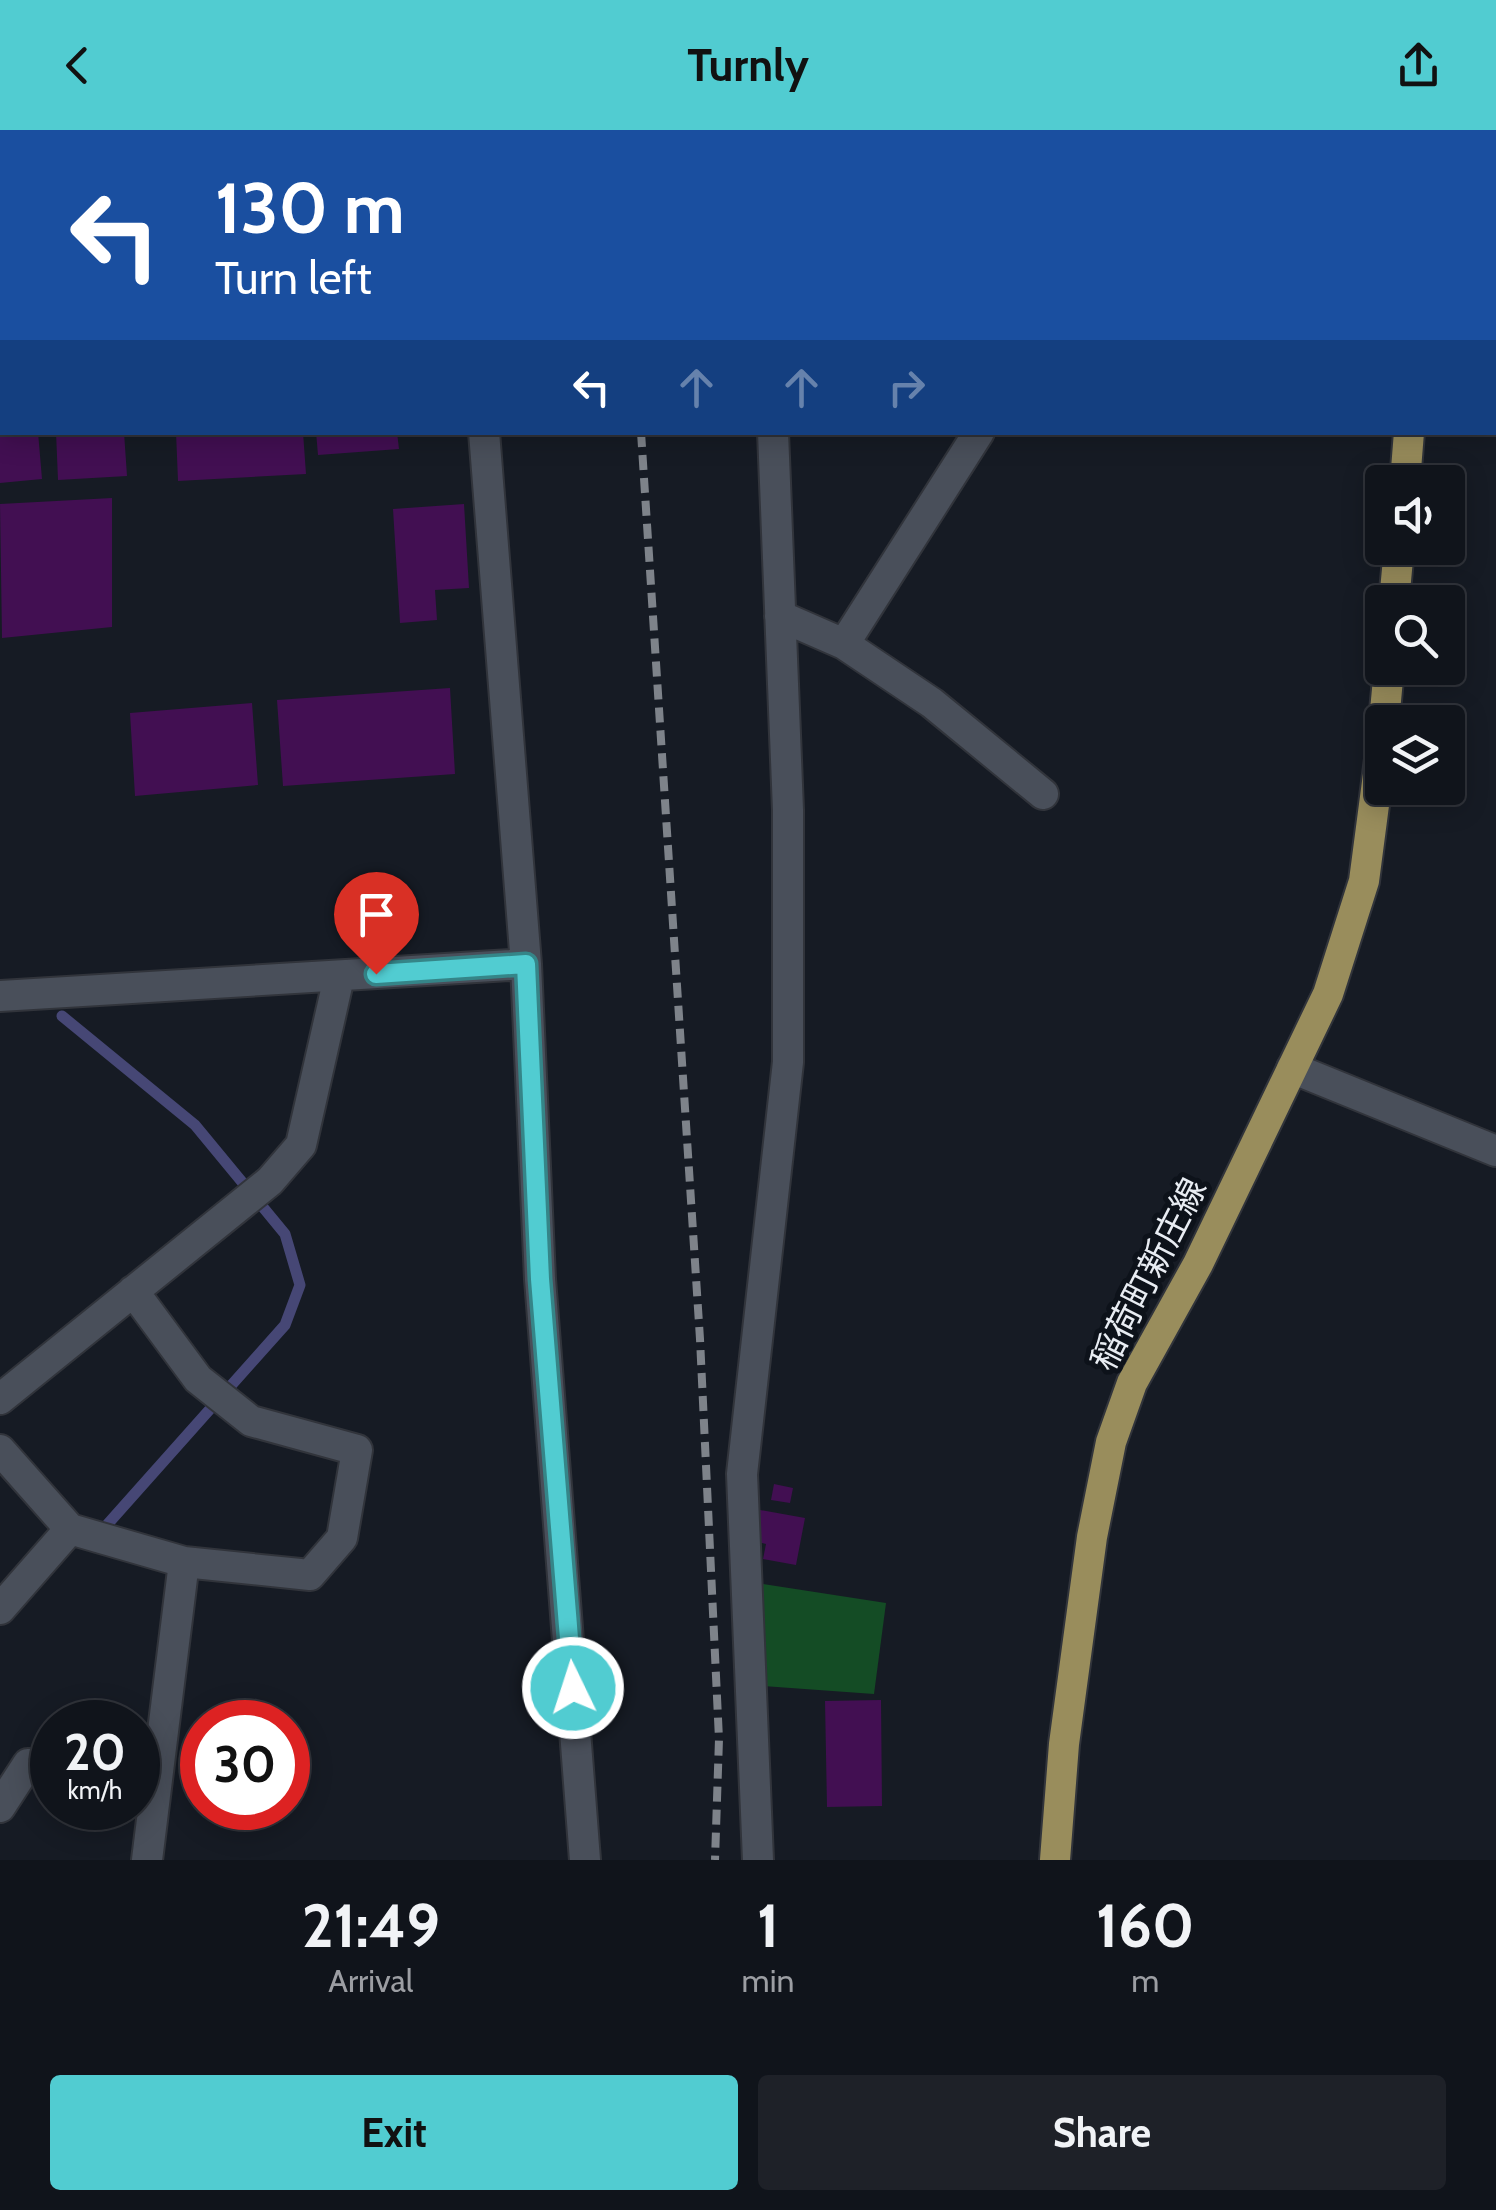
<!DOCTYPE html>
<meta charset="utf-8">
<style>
:root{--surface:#10141b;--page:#1e2128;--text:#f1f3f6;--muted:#9c9ea3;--line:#30333a;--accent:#51ccd1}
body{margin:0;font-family:Cabin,"Noto Sans JP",sans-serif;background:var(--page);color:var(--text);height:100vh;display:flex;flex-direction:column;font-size:38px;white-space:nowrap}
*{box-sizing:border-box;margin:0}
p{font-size:32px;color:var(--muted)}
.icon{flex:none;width:55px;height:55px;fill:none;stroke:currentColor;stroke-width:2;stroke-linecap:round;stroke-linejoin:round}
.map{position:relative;height:1730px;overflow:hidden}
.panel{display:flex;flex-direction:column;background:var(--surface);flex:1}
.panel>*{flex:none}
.guide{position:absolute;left:0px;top:0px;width:1498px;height:305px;box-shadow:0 5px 25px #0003,0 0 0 2px var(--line);background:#1a4fa0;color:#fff;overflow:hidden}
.buttons{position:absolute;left:1365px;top:335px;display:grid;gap:20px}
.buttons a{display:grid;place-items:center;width:100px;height:100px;border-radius:10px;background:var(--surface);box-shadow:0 5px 25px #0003,0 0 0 2px var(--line);font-size:50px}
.speed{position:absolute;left:30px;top:1570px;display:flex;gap:20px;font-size:50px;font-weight:700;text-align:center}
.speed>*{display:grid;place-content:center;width:130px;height:130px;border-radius:50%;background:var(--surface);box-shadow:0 5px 25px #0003,0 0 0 2px var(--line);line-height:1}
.speed small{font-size:25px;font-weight:400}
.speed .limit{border:15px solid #d22;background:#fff;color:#111}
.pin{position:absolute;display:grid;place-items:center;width:85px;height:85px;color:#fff;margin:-102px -42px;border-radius:50% 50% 50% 0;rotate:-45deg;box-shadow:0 0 10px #0007}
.pin .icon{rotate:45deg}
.me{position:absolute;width:110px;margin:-55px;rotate:356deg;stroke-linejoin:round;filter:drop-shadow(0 0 8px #0008)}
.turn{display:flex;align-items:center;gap:35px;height:210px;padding:0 50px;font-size:45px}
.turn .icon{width:130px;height:130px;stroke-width:2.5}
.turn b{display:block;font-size:70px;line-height:85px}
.lanes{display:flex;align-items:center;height:95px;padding:0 50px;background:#0003;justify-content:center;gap:50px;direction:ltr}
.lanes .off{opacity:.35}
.eta{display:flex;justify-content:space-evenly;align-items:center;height:170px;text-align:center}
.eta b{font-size:60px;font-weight:700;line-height:70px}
.action{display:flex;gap:20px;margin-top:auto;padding:20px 50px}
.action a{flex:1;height:115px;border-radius:10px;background:var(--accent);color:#111;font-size:40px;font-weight:700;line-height:115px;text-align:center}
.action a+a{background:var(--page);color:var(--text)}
header{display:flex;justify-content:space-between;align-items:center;height:130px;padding:0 50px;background:var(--accent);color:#111;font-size:45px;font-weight:700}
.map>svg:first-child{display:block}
.green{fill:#144c25}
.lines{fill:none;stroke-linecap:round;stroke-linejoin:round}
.stream{stroke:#464775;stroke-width:11}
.building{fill:#420f52}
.minor-casing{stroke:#31343b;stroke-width:34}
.major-casing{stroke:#31343b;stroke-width:34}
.minor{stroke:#494f5a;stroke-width:30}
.major{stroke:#998d5c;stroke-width:30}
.rail{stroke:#7e838a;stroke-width:8;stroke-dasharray:15 8;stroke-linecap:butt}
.route-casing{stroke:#358588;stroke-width:25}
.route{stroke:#51ccd1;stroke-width:18}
.labels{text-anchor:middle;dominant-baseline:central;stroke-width:10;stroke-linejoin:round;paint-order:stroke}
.street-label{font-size:35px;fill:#e8ecf2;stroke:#0d121a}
</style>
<header><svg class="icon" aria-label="back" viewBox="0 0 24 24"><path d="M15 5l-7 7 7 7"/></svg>Turnly<svg class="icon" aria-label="share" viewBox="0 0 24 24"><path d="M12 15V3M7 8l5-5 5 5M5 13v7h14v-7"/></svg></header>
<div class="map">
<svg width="1496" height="1730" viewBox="0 0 1496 1730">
<rect width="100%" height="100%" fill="#161b24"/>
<path class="green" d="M763 1454 886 1473 874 1564 763 1556Z"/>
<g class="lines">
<path class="stream" d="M62 886 195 995 285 1104 300 1155 285 1195 106 1396"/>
</g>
<path class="building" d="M0 302H38L42 349 0 353Z
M56 302H124L127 346 58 350Z
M176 302H303L306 344 178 351Z
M316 302H397L399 319 318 325Z
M112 368V497L2 508 0 374Z
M464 374 469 458 435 460 437 490 400 493 393 379Z
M450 558 455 644 283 656 277 570Z
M252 573 258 655 135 666 130 583Z
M774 1354 793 1358 790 1373 771 1370Z
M760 1380 805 1388 796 1435 763 1429 766 1414 754 1411Z
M881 1570 882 1676 827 1677 825 1571Z"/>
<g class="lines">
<defs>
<path id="minor" d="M462 0V2
M769 0V2
M484 302 526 834 540 1149 585 1730
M780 486 844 514 932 573 1043 664
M844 514 979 302
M0 866 526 834
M1292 938 1496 1021
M0 1269 270 1051 301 1015 339 847
M0 1320 70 1399 184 1432 310 1445 342 1408 357 1320 251 1291 198 1249 133 1161
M0 1479 70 1399
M0 1677 28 1634 52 1636
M147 1730 184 1432
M758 1730 742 1344 788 932V680L773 302"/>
<path id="major" d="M1447 2 1448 0
M1405 352 1409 302
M1394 472 1399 418
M1384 592 1389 538
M1055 1730 1064 1614 1092 1407 1111 1312 1132 1253 1198 1134 1328 864 1364 751 1382 614"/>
</defs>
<use href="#minor" class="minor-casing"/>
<use href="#major" class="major-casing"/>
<use href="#minor" class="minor"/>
<use href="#major" class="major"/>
<path class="rail" d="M619 0V2
M641 302 700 1209 719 1609 715 1730"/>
</g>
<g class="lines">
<defs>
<path id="route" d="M376 844 526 834 540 1149 573 1558"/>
</defs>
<use href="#route" class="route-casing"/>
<use href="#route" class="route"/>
</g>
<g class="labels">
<g class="street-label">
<text transform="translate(1148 1144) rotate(-63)">稲荷町新庄線</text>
</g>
</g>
</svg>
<div class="buttons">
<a><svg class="icon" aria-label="sound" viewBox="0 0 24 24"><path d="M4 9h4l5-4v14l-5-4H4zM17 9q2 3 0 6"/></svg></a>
<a><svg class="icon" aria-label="search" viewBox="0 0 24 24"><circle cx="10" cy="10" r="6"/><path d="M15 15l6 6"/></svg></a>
<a><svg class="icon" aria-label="layers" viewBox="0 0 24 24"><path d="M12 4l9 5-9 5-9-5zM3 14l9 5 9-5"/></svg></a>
</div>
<div class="speed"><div>20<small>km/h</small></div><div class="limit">30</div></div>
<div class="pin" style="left:376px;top:844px;background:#d93025"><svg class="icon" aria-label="arrive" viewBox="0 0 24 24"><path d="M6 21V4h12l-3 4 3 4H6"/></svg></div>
<svg class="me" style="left:573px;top:1558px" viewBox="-20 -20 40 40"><circle r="17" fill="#51ccd1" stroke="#fff" stroke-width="3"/><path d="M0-11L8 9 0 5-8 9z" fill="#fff"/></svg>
<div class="guide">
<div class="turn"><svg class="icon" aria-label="left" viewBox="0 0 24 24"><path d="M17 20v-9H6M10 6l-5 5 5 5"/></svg><div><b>130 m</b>Turn left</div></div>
<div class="lanes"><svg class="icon" aria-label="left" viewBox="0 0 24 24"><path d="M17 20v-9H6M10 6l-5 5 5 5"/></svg><svg class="icon off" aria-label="ahead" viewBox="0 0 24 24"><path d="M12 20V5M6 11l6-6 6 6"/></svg><svg class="icon off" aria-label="ahead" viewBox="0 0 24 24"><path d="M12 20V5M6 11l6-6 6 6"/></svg><svg class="icon off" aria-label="right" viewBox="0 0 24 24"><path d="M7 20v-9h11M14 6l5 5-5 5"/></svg></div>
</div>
</div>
<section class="panel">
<div class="eta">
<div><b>21:49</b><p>Arrival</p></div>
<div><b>1</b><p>min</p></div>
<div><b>160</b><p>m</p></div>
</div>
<div class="action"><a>Exit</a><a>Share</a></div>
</section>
